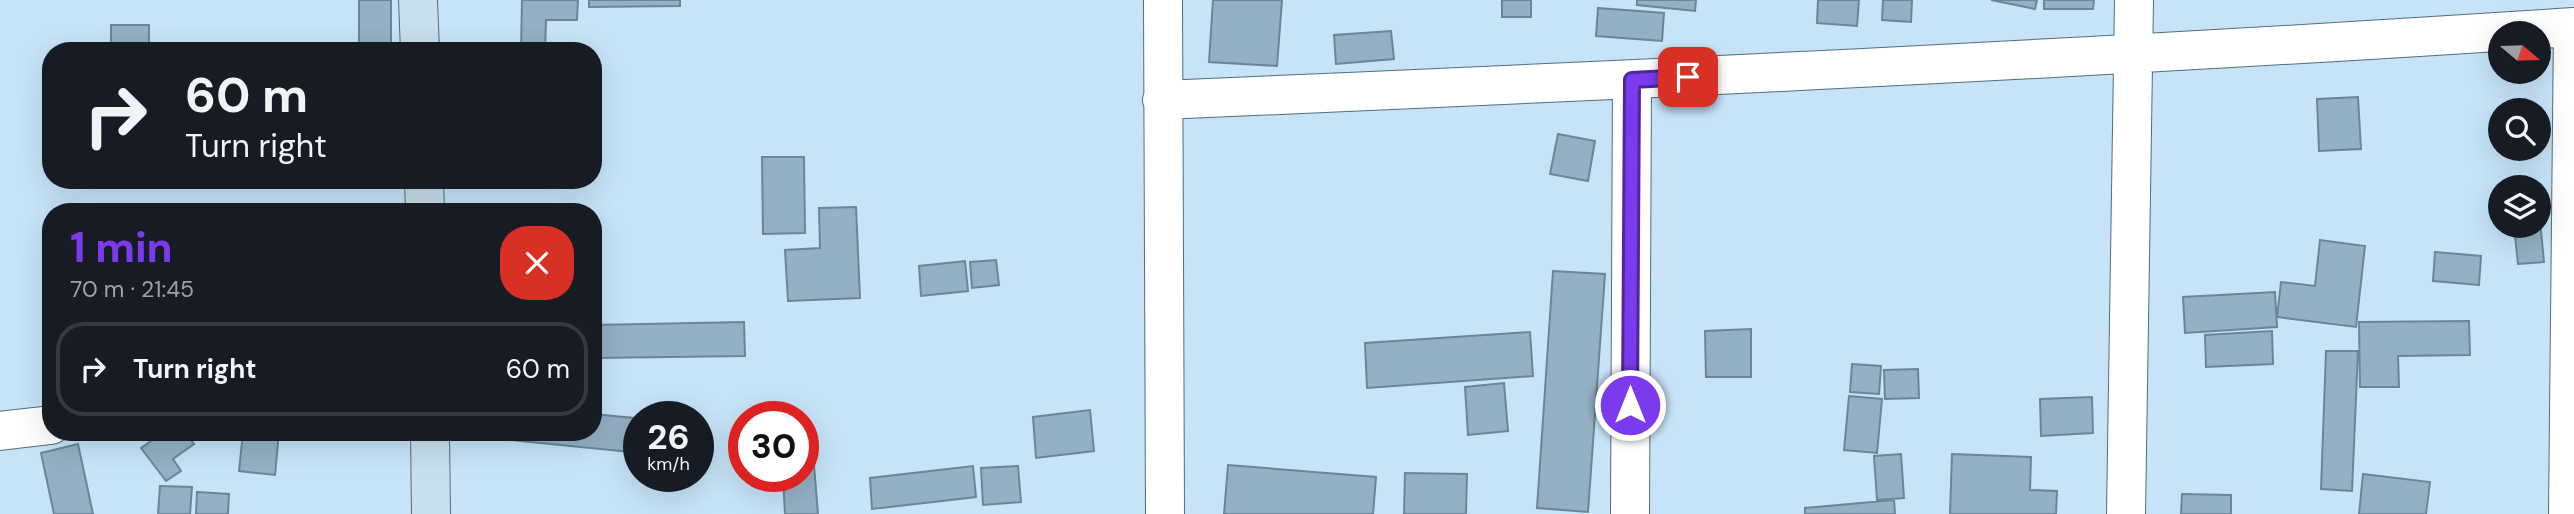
<!DOCTYPE html>
<meta charset="utf-8">
<style>
:root{--surface:#171b24;--page:#20242c;--text:#f1f3f6;--muted:#9ea1a6;--line:#363941;--accent:#7c3aed}
body{margin:0;font-family:"DM Sans",sans-serif;background:var(--page);color:var(--text);height:100vh;display:flex;flex-direction:column;font-size:26px;white-space:nowrap}
*{box-sizing:border-box;margin:0}
p{font-size:23px;color:var(--muted)}
.icon{flex:none;width:38px;height:38px;fill:none;stroke:currentColor;stroke-width:2;stroke-linecap:round;stroke-linejoin:round}
.map{position:relative;flex:1;overflow:hidden}
.details{position:absolute;left:42px;top:203px;width:560px;height:238px;display:flex;flex-direction:column;background:var(--surface);border-radius:28px;box-shadow:0 7px 28px #0002}
.details>*{flex:none}
.banner{position:absolute;left:42px;top:42px;width:560px;height:147px;border-radius:28px;box-shadow:0 7px 28px #0002;background:#171b24;color:var(--text);overflow:hidden}
.needle{width:46px;rotate:109deg}
.fabs{position:absolute;left:2488px;top:21px;display:grid;gap:14px}
.fabs a{display:grid;place-items:center;width:63px;height:63px;border-radius:50%;background:var(--surface);box-shadow:0 7px 28px #0002;font-size:35px}
.speed{position:absolute;left:623px;top:401px;display:flex;gap:14px;font-size:35px;font-weight:700;text-align:center}
.speed>*{display:grid;place-content:center;width:91px;height:91px;border-radius:50%;background:var(--surface);box-shadow:0 7px 28px #0002;line-height:1}
.speed small{font-size:18px;font-weight:400}
.speed .limit{border:10px solid #d22;background:#fff;color:#111}
.pin{position:absolute;display:grid;place-items:center;width:60px;height:60px;color:#fff;margin:-30px;border-radius:14px;box-shadow:0 4px 10px #0006}
.me{position:absolute;width:77px;margin:-38px;rotate:0deg;stroke-linejoin:round;filter:drop-shadow(0 0 5px #0008)}
.turn{display:flex;align-items:center;gap:24px;height:147px;padding:0 28px;font-size:32px}
.turn .icon{width:91px;height:91px;stroke-width:2.5}
.turn b{display:block;font-size:49px;line-height:60px}
.round{display:grid;place-items:center;flex:none;width:74px;height:74px;border-radius:28px;background:var(--page)}
.overview{display:flex;align-items:center;justify-content:space-between;height:119px;padding:0 28px}
h1{font-size:42px;font-weight:800;line-height:52px;color:var(--accent)}
ul{padding:0;list-style:none}
li{display:flex;align-items:center;gap:21px;height:94px;margin:0 14px 10px;padding:0 14px;border:4px solid var(--line);border-radius:28px}
li div{flex:1}
li b{display:block;font-size:26px}
li em{font-style:normal}
.map>svg:first-child{display:block}
.building{fill:#94b0c3;stroke:#6b8698;stroke-width:2}
.lines{fill:none;stroke-linecap:round;stroke-linejoin:round}
.street-casing{stroke:#536d7e;stroke-width:40}
.secondary-casing{stroke:#536d7e;stroke-width:40}
.street{stroke:#fff;stroke-width:38}
.secondary{stroke:#c8deec;stroke-width:38}
.route-casing{stroke:#51269a;stroke-width:18}
.route{stroke:#7c3aed;stroke-width:12}
</style>
<div class="map">
<svg width="2574" height="514" viewBox="0 0 2574 514">
<rect width="100%" height="100%" fill="#c6e3f7"/>
<path class="building" d="M359 0H391V51H359Z
M522 0H578L577 20H546L545 51H521Z
M589 0H680V6L589 7Z
M1213 0H1282L1277 66 1209 62Z
M1502 0H1531V17H1502Z
M1637 0H1696L1695 11 1637 5Z
M1818 0H1859L1857 26 1817 23Z
M1883 0H1912L1911 22 1882 20Z
M1991 0H2037L2035 9Z
M2044 0H2094L2093 9H2044Z
M1598 8 1664 13 1662 41 1596 36Z
M111 25H149V51H111Z
M1391 31 1394 59 1336 64 1334 35Z
M2358 97 2361 149 2319 151 2317 99Z
M1558 134 1595 141 1588 181 1550 174Z
M762 157H804L805 233 763 234Z
M856 207 860 298 788 301 785 250 820 248 819 208Z
M2539 210 2544 262 2518 264 2514 226H2539Z
M2320 240 2365 246 2356 327 2277 317 2281 282 2315 286Z
M2435 252 2481 256 2479 285 2433 281Z
M996 260 999 285 972 288 970 262Z
M965 261 968 291 921 296 919 266Z
M1553 271 1605 274 1588 512 1537 508Z
M2275 292 2277 327 2185 333 2183 297Z
M2469 321 2470 355 2398 356 2399 387H2360L2359 322Z
M744 322 745 356 594 358 593 325Z
M1751 329V377H1706L1705 331Z
M2272 331 2273 364 2206 367 2205 335Z
M1530 332 1533 376 1367 388 1365 343Z
M2326 351H2358L2352 491 2321 489Z
M1852 364 1881 366 1879 394 1850 392Z
M1918 369 1919 398 1885 399 1884 370Z
M1504 383 1508 431 1468 435 1465 387Z
M1849 396 1882 399 1877 453 1844 450Z
M2092 397 2093 433 2041 436 2040 399Z
M1090 410 1094 451 1036 458 1033 417Z
M593 414 634 418 630 452 511 440 512 432H593Z
M164 432H185L194 444 173 459 181 471 166 481 141 448Z
M243 432H279L275 475 239 471Z
M812 441 818 514H785L783 476H803V442Z
M78 444 93 514H54L41 453Z
M1901 454 1904 498 1877 500 1874 456Z
M1952 454 2031 457 2030 490 2057 491 2056 514H1950Z
M1228 465 1376 477 1373 514H1224Z
M973 466 976 497 872 509 870 478Z
M1018 466 1021 502 983 505 981 468Z
M1405 473 1467 474 1466 514H1404Z
M2363 474 2430 482 2426 514H2359Z
M160 486 192 487 190 514H158Z
M197 492 229 494 228 514H196Z
M2182 494 2231 495V514H2181Z
M1894 500 1895 514H1805V508Z"/>
<g class="lines">
<defs>
<path id="street" d="M1163 0 1165 514
M1162 100C1633 80 2104 58 2574 27
M0 431 51 425
M1630 514 1632 80
M2126 514 2134 0
M2568 514 2573 27"/>
<path id="secondary" d="M418 0 420 51
M424 180 425 212
M430 432 431 514"/>
</defs>
<use href="#street" class="street-casing"/>
<use href="#secondary" class="secondary-casing"/>
<use href="#street" class="street"/>
<use href="#secondary" class="secondary"/>
</g>
<g class="lines">
<defs>
<path id="route" d="M1630 405 1632 80 1688 77"/>
</defs>
<use href="#route" class="route-casing"/>
<use href="#route" class="route"/>
</g>
</svg>
<div class="fabs">
<a><svg class="needle" viewBox="-14 -14 28 28"><path d="M0-13l5 13h-10z" fill="#e53935"/><path d="M0 13l5-13h-10z" fill="#9ea1a6"/></svg></a>
<a><svg class="icon" aria-label="search" viewBox="0 0 24 24"><circle cx="10" cy="10" r="6"/><path d="M15 15l6 6"/></svg></a>
<a><svg class="icon" aria-label="layers" viewBox="0 0 24 24"><path d="M12 4l9 5-9 5-9-5zM3 14l9 5 9-5"/></svg></a>
</div>
<div class="speed"><div>26<small>km/h</small></div><div class="limit">30</div></div>
<div class="pin" style="left:1688px;top:77px;background:#d93025"><svg class="icon" aria-label="arrive" viewBox="0 0 24 24"><path d="M6 21V4h12l-3 4 3 4H6"/></svg></div>
<svg class="me" style="left:1630px;top:405px" viewBox="-20 -20 40 40"><circle r="17" fill="#7c3aed" stroke="#fff" stroke-width="3"/><path d="M0-11L8 9 0 5-8 9z" fill="#fff"/></svg>
<div class="banner">
<div class="turn"><svg class="icon" aria-label="right" viewBox="0 0 24 24"><path d="M7 20v-9h11M14 6l5 5-5 5"/></svg><div><b>60 m</b>Turn right</div></div>
</div>
<section class="details">
<div class="overview"><div><h1>1 min</h1><p>70 m · 21:45</p></div><a class="round" style="background:#d93025;color:#fff"><svg class="icon" aria-label="close" viewBox="0 0 24 24"><path d="M6 6l12 12M18 6L6 18"/></svg></a></div>
<ul>
<li><svg class="icon" aria-label="right" viewBox="0 0 24 24"><path d="M7 20v-9h11M14 6l5 5-5 5"/></svg><div><b>Turn right</b></div><em>60 m</em></li>
</ul>
</section>
</div>
